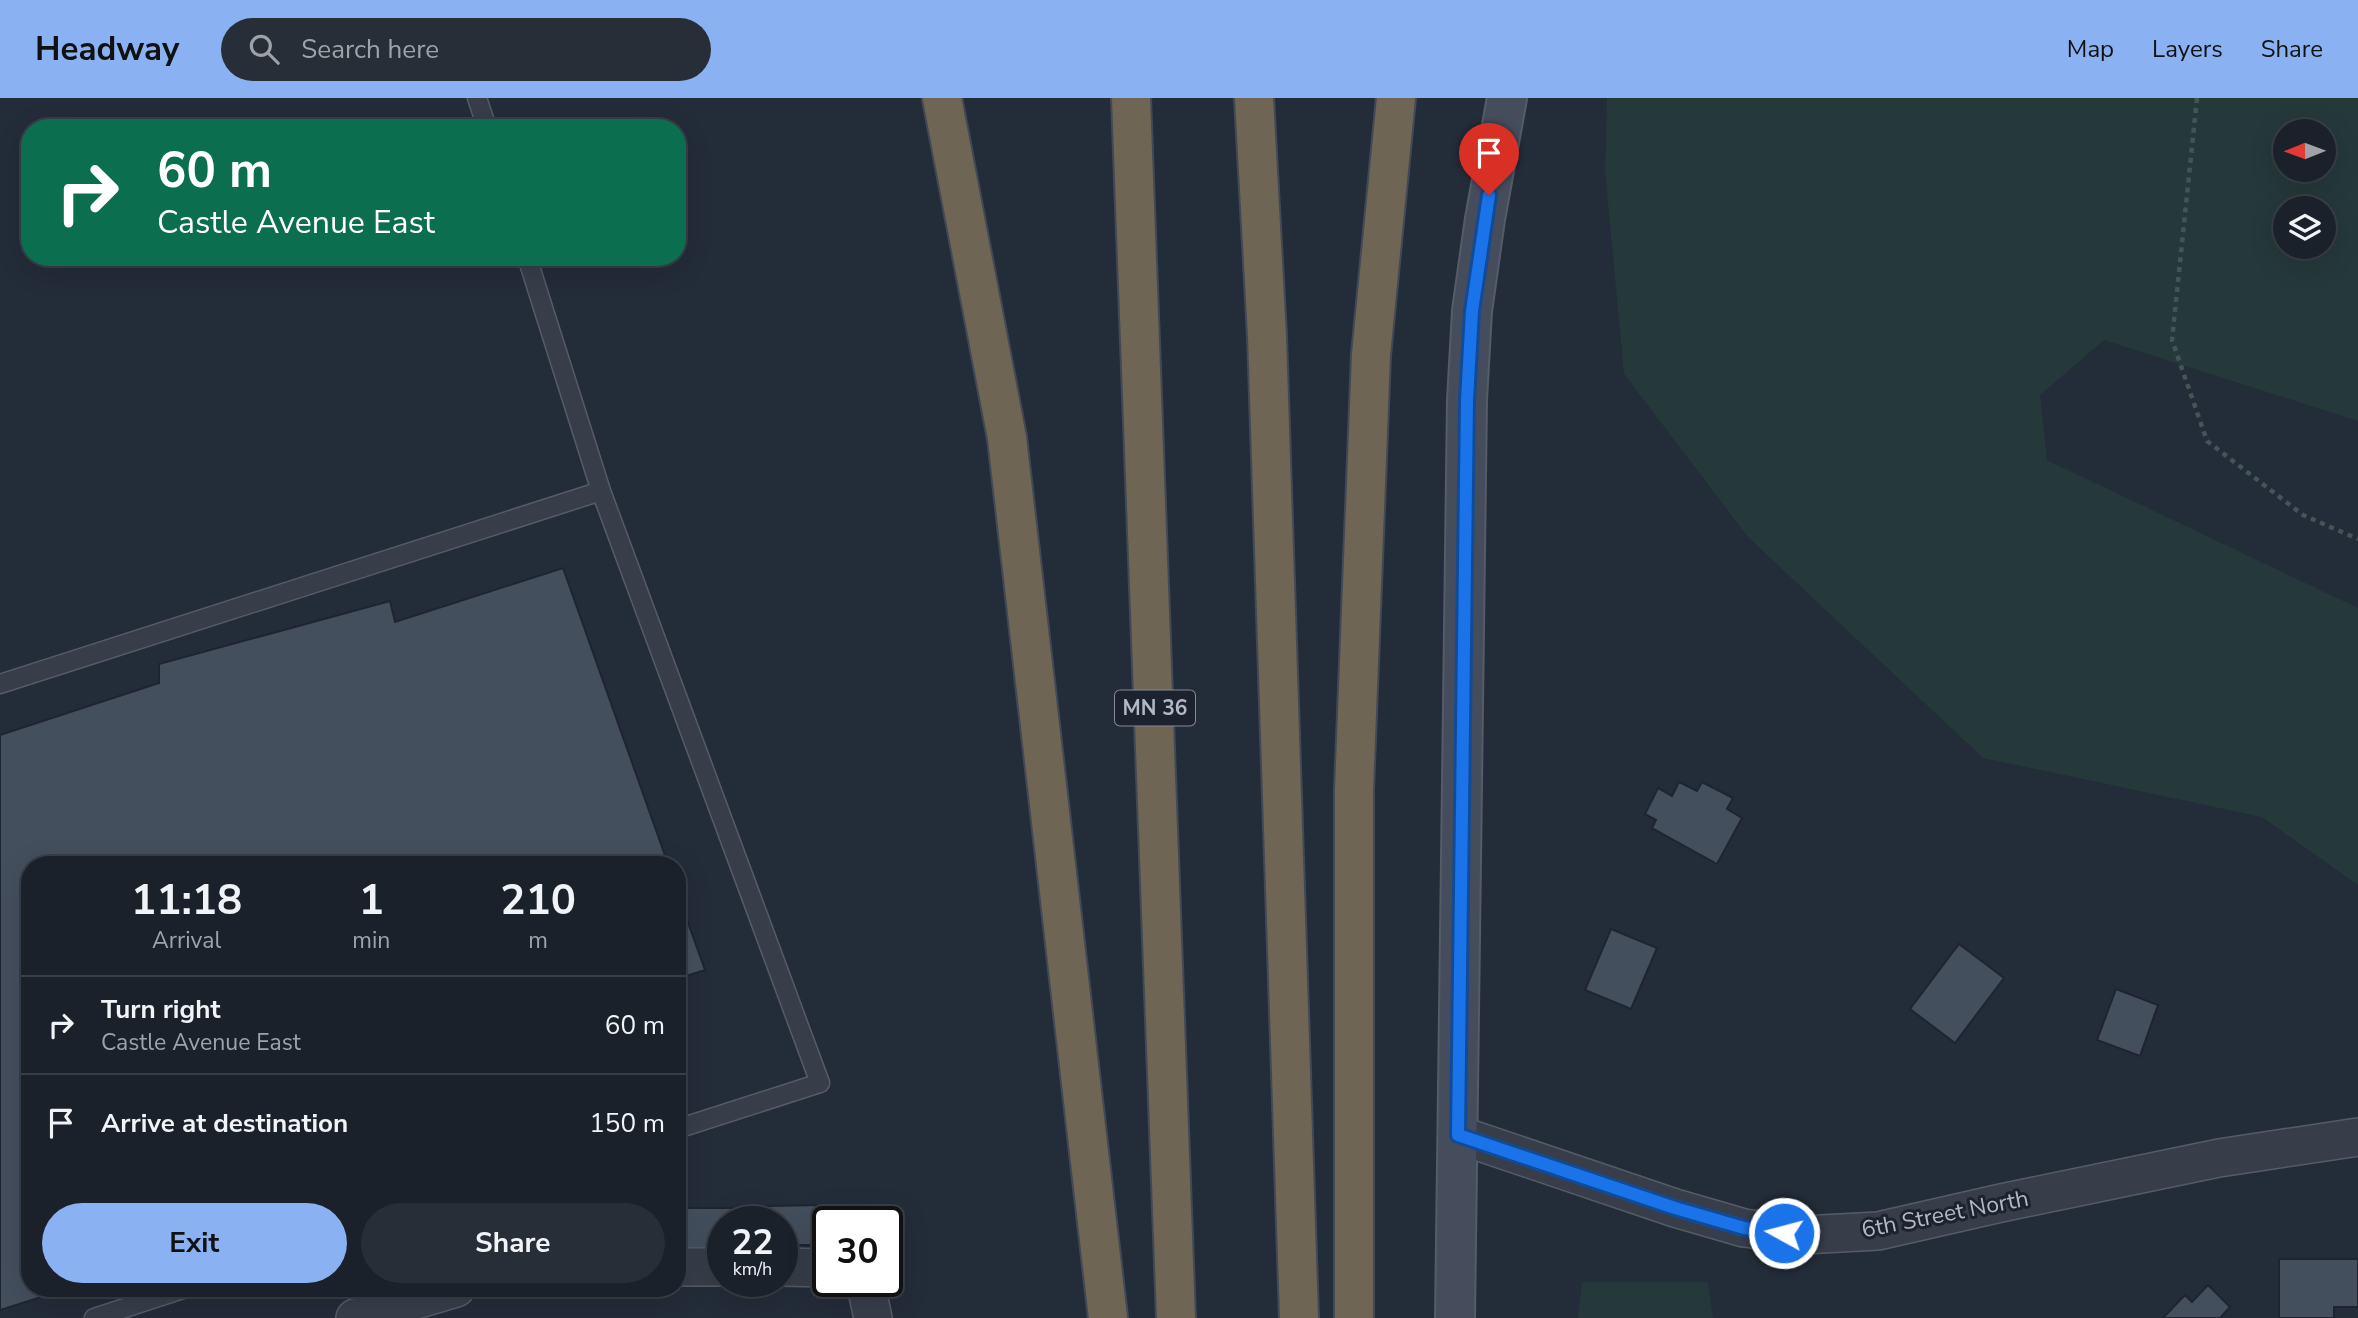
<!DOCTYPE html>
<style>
:root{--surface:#1a212b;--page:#272e37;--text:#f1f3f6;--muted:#9fa3a9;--line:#383e47;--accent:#8ab1f2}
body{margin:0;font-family:"Nunito Sans",sans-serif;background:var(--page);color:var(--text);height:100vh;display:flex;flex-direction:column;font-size:26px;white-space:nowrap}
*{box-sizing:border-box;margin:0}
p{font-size:23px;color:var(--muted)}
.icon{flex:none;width:38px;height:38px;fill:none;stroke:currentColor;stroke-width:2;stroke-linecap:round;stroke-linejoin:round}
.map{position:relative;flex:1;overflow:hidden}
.details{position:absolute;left:21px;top:758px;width:665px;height:441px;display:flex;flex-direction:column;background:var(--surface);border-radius:28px;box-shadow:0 7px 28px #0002,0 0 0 2px var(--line)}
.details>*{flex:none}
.guide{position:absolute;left:21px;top:21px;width:665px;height:147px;border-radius:28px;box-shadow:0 7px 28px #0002,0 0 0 2px var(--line);background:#0b6e4f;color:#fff;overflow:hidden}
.needle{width:46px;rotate:269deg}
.fabs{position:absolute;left:2273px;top:21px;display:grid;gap:14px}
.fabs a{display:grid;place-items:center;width:63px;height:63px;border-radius:50%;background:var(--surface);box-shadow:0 7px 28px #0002,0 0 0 2px var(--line);font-size:35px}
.speed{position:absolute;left:707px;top:1108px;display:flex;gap:14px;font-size:35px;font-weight:700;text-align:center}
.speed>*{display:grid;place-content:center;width:91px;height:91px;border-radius:50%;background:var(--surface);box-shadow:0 7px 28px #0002,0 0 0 2px var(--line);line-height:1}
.speed small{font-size:18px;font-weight:400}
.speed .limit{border:4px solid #111;border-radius:10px;background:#fff;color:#111}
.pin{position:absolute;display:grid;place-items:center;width:60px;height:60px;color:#fff;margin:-72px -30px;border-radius:50% 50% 50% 0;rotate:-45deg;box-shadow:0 0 7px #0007}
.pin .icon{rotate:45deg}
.me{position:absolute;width:77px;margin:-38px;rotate:277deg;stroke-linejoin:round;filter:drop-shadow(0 0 5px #0008)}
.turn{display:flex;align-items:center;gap:24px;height:147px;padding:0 21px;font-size:32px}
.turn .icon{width:91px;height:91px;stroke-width:2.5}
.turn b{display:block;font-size:49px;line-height:60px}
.eta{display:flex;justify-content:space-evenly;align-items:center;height:119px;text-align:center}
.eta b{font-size:42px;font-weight:700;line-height:49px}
.cta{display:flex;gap:14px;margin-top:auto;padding:14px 21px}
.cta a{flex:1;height:80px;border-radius:42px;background:var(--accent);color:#111;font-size:28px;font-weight:700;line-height:80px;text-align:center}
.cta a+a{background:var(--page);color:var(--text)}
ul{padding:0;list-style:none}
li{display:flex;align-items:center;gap:21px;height:98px;padding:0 21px;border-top:2px solid var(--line)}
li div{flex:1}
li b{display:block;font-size:26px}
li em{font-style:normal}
header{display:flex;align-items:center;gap:42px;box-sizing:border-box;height:98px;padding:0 35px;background:var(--accent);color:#111}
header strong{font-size:33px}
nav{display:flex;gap:38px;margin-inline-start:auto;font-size:24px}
.search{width:490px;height:63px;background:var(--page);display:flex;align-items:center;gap:18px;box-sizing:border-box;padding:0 24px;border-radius:38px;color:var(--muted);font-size:26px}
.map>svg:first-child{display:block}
.green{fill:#25383a;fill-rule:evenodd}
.building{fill:#444f5e;stroke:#1e2530;stroke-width:2}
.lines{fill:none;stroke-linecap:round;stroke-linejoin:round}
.lane-casing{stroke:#555c67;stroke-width:21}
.street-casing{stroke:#555c67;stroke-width:40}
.secondary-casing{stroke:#555c67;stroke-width:42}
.highway-casing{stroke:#424954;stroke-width:42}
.path{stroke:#435557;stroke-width:4.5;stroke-dasharray:5 5;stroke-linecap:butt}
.lane{stroke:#373e4a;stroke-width:18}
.street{stroke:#373e4a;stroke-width:37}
.secondary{stroke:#454d5c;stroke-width:38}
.highway{stroke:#6f6554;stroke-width:38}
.route-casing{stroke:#114b97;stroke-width:18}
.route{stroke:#1a73e8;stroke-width:12}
.labels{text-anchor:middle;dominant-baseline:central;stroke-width:6;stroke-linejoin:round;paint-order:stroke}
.shield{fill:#1c232e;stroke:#858c98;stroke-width:2}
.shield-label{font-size:21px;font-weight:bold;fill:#b2b9c5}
.street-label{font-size:23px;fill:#b2b9c5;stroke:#1c232e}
</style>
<header>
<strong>Headway</strong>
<div class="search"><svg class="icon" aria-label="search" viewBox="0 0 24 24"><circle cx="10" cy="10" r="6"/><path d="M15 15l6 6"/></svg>Search here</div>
<nav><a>Map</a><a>Layers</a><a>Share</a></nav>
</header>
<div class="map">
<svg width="2358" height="1220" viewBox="0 0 2358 1220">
<rect width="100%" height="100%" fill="#232c39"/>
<path class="green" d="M1607 0H2358V323L2104 242 2040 297 2047 362 2358 510V787L2262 719 1983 660 1748 439 1624 276 1605 73ZM2286 33H2324V72H2286ZM2286 110H2324V149H2286Z
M1582 1184H1708L1713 1220H1578Z"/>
<path class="building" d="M563 470 668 766H30V1190H70L0 1212V637L159 585V566L390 503 395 524Z
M1679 684 1697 693 1702 684 1733 700 1727 711 1742 720 1717 766 1652 730 1656 722 1645 716 1658 690 1672 698Z
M677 794 705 872 677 881Z
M1611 831 1657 850 1631 911 1585 892Z
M1959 846 2004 880 1955 945 1910 911Z
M2116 891 2158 907 2140 958 2097 942Z
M823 1107 824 1147H782V1124H769L768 1108Z
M677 1110H735V1124H723V1150H677Z
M2279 1161H2358V1209H2334V1220H2279Z
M2208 1187 2230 1209 2220 1220H2163L2185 1197 2192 1204Z"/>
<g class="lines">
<defs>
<path id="lane" d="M477 0 487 30
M527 159 601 393
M0 586 601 393 820 985 677 1031
M94 1220 186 1190"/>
<path id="street" d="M1459 1037 1675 1110 1744 1130 1803 1137 1878 1133 2001 1105 2219 1060 2358 1039
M677 1169H723
M782 1169 828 1170
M865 1183 873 1220
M355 1220 456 1190"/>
<path id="secondary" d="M1455 1220 1467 302 1472 213 1485 121 1507 0"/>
<path id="highway" d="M942 0 1007 340 1108 1220
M1131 0 1176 1220
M1254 0 1267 238 1299 1220
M1354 1220V692L1371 257 1396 0"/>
</defs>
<use href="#lane" class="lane-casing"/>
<use href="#street" class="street-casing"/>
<use href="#secondary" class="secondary-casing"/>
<use href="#highway" class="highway-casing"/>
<path class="path" d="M2197 0 2172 242 2207 343 2303 417 2358 441"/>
<use href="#lane" class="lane"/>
<use href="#street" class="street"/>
<use href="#secondary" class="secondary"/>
<use href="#highway" class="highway"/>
</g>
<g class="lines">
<defs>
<path id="route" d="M1489 97 1472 213 1467 302 1458 1037 1675 1110 1744 1130 1784 1135"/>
</defs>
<use href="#route" class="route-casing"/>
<use href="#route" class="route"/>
</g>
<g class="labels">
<rect class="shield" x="1115" y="592.5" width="80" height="35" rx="5"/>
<g class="shield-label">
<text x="1155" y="610">MN 36</text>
</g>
<g class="street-label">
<text transform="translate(1945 1116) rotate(-11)">6th Street North</text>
</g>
</g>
</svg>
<div class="fabs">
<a><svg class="needle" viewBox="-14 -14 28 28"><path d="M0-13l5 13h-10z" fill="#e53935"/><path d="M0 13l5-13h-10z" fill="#9fa3a9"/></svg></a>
<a><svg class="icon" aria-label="layers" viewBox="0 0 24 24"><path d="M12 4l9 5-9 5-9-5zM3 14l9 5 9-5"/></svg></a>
</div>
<div class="speed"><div>22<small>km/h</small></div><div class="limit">30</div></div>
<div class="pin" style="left:1489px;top:97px;background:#d93025"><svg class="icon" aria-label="arrive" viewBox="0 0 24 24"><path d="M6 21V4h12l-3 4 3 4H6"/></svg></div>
<svg class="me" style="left:1784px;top:1135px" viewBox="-20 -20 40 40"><circle r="17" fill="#1a73e8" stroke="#fff" stroke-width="3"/><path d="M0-11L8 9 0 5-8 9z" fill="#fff"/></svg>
<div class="guide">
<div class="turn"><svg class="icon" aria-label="right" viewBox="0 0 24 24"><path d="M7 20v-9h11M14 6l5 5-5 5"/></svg><div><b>60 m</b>Castle Avenue East</div></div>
</div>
<section class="details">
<div class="eta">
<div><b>11:18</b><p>Arrival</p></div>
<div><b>1</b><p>min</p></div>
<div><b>210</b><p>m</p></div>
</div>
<ul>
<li><svg class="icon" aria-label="right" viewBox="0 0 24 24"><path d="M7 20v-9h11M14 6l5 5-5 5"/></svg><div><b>Turn right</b><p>Castle Avenue East</p></div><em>60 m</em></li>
<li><svg class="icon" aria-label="arrive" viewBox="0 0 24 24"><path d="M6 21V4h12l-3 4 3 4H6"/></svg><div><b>Arrive at destination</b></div><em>150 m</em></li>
</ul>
<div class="cta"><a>Exit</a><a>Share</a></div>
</section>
</div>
